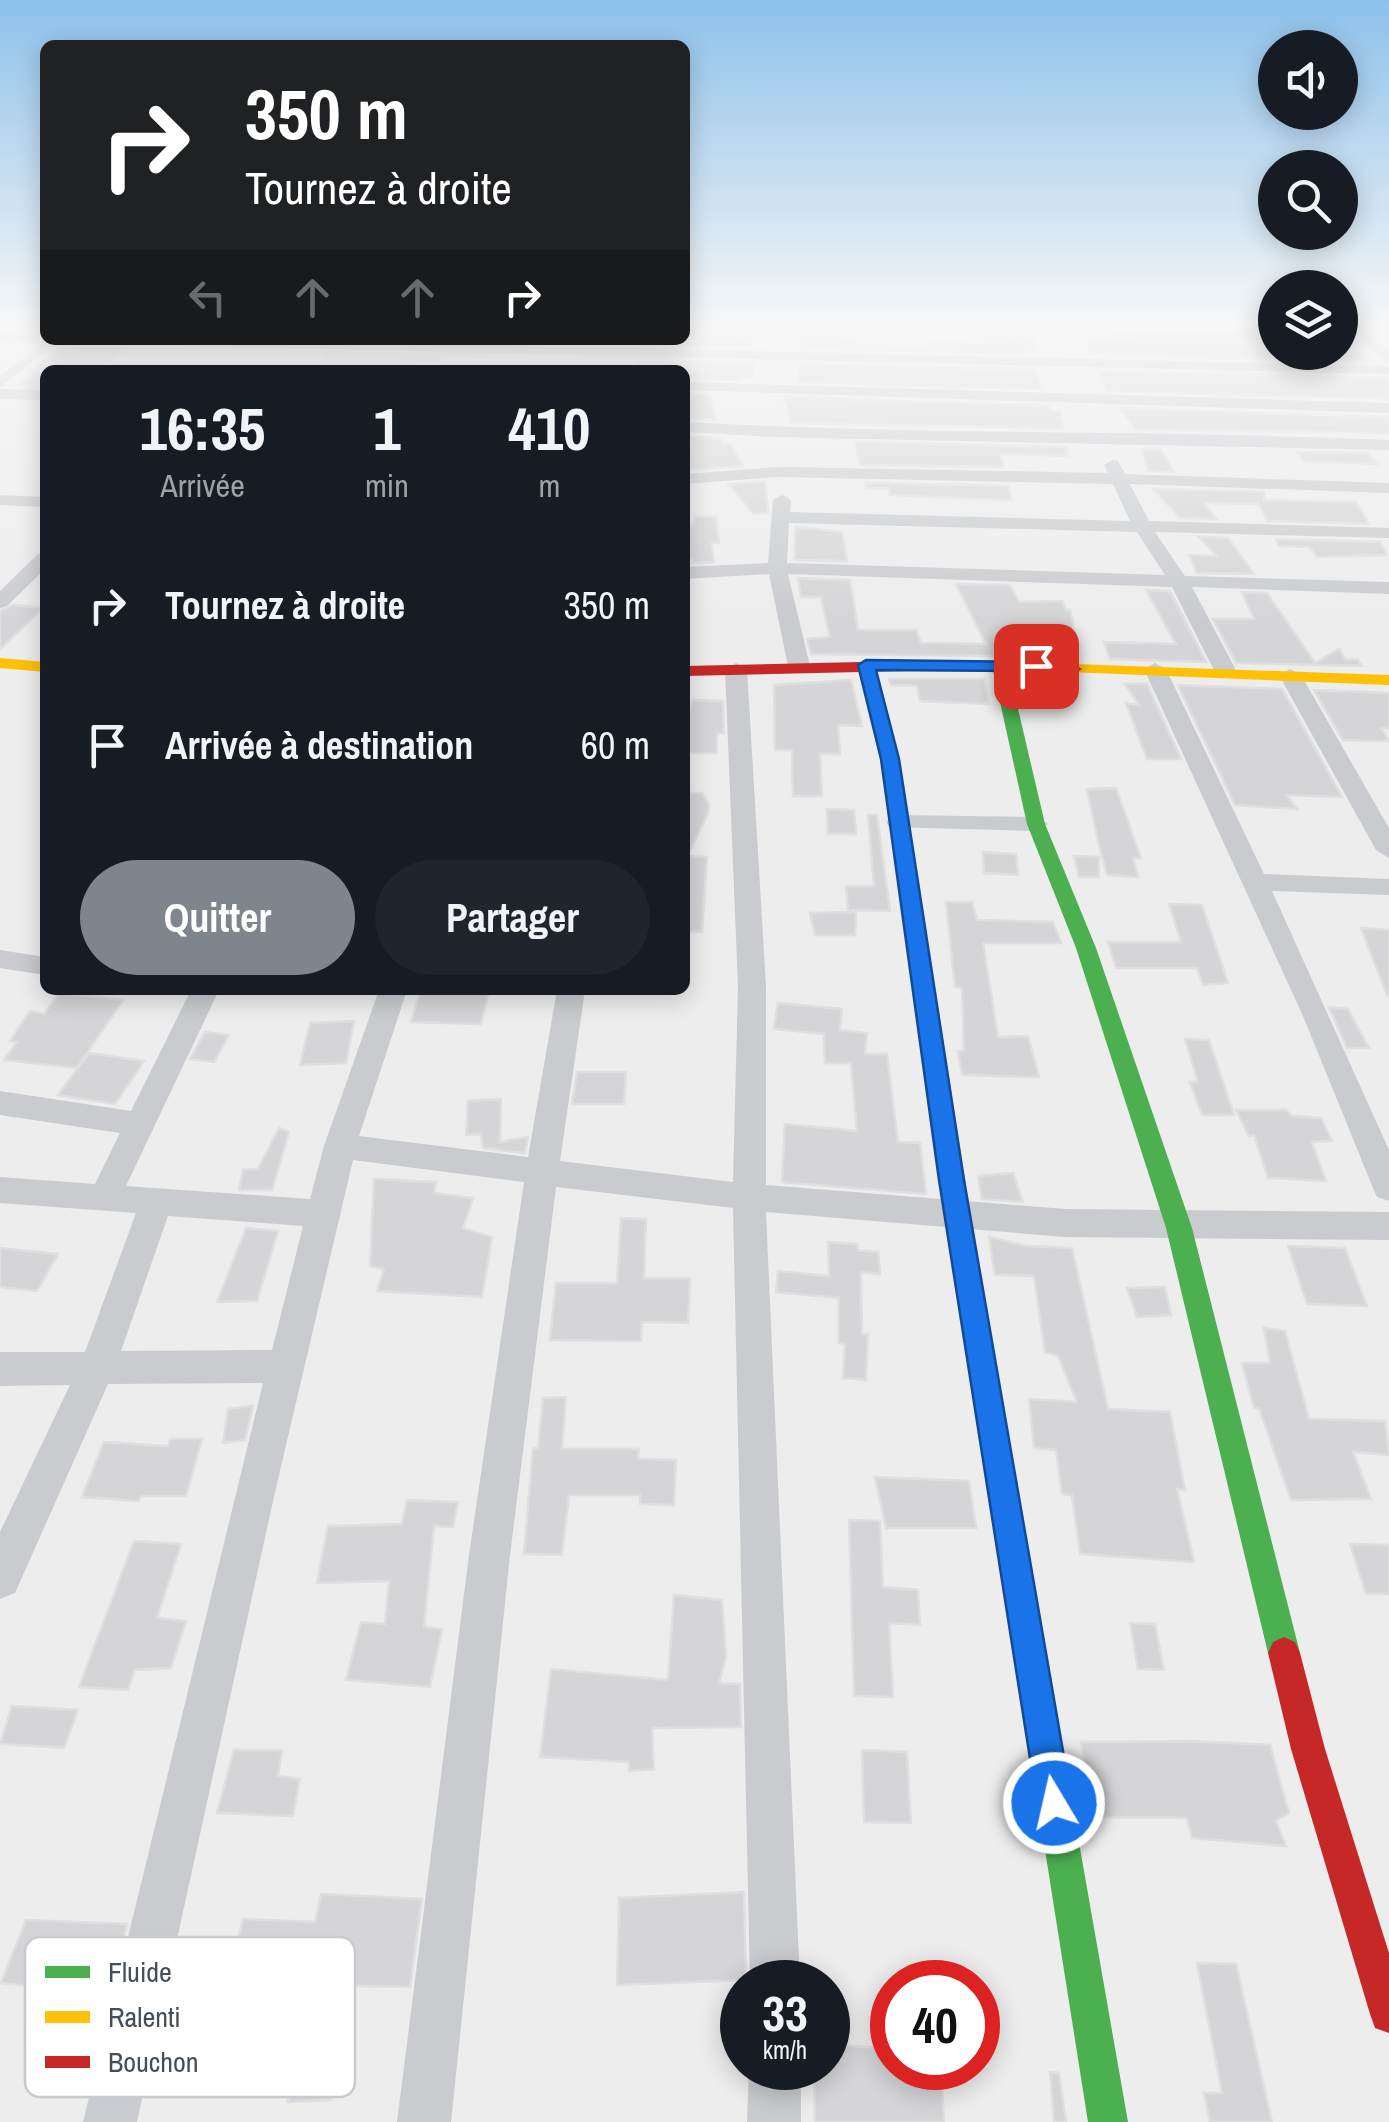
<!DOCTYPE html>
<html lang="fr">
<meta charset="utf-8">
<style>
:root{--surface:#171b24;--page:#20242c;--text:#f1f3f6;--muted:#9ea1a6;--accent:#80858d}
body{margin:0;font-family:"Archivo Narrow",sans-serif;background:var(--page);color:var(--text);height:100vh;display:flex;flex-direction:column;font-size:38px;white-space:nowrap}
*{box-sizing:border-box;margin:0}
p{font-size:32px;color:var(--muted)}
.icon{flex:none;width:55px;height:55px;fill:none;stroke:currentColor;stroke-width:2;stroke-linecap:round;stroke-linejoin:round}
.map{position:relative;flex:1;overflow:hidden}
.panel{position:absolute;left:40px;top:365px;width:650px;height:630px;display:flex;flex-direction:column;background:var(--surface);border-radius:15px;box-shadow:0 5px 25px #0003}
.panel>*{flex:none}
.guide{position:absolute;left:40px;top:40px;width:650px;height:305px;border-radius:15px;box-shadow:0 5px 25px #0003;background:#202124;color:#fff;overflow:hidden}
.fabs{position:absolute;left:1258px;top:30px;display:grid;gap:20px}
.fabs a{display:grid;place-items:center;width:100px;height:100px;border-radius:50%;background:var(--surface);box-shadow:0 5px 25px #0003;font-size:50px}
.speed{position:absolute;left:720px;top:1960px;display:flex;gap:20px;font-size:50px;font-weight:700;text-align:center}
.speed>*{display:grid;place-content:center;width:130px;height:130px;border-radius:50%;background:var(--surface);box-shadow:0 5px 25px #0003;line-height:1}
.speed small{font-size:25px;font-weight:400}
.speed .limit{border:15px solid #d22;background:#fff;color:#111}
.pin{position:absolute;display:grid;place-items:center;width:85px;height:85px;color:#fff;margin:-42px;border-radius:20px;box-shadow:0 5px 15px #0006}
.me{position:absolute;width:110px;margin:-55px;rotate:351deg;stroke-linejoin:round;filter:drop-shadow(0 0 8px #0008)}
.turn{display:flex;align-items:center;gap:35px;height:210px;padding:0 40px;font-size:45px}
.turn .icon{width:130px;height:130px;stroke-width:2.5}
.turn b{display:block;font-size:70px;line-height:85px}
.lanes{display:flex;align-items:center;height:95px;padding:0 40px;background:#0003;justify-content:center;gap:50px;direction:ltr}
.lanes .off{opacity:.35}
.eta{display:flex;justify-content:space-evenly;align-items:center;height:170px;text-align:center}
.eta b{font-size:60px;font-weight:800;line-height:70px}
.button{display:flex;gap:20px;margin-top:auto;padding:20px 40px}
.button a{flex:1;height:115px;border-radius:60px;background:var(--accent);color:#fff;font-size:40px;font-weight:800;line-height:115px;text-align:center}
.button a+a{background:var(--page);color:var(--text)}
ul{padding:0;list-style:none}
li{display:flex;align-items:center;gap:30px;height:140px;padding:0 40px}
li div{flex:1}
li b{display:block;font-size:38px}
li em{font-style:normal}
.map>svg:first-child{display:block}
.building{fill:#d5d5d7;stroke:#dfdfe0;stroke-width:2.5}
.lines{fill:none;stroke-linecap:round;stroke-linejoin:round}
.street{fill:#c9cbce;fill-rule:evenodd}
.fast{fill:#4caf50;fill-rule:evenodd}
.slow{fill:#ffc107;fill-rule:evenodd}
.jam{fill:#c62828;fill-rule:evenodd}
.route{fill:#1a73e8;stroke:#114b97;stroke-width:2.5}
.key{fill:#fff;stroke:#c7cace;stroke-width:2.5}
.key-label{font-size:28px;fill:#444d5a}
</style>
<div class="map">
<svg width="1389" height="2122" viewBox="0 0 1389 2122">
<rect width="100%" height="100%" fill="#eeeded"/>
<path class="building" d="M685 325H694L695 330 738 331V339H751L750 347 637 344V340H685Z
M804 335 854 339 855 343H868V347L928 350V340L987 343 984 337 1036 338 1037 350H1025L1027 354 802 348Z
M1083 339 1268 344 1275 352H1365L1374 362 1090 355Z
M64 346 109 348H129L97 370H45V386H16L39 370H29Z
M326 353 442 356 440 362 413 365H320Z
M635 360 753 363 752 377 741 376 742 380 685 378V367H634Z
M800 364 1034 369 1042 389 798 382Z
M1098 371 1389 378V399L1107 391Z
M685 394 710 395 716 420 685 418Z
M784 397 1049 406 1051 410 1060 411 1063 429 791 423Z
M1120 408 1389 417V433L1136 430Z
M685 436 720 438 722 444H730L743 466 685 470Z
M855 442 1067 447 1068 456 1001 454 1004 467 860 465Z
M1142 449H1161L1174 472 1148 471Z
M1297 452 1368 453 1377 464 1303 461Z
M765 482 768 513 754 514 728 484Z
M865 483 1008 486 1011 500 890 495V488H866Z
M1153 489 1264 492V500L1356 502 1369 524 1267 521 1259 504 1204 503 1216 519 1181 518Z
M695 517H716L719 543H711L714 562 692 563V559H685V527L694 524Z
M795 527 842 532 847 561 795 560Z
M1199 537 1228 538 1254 574 1197 573 1189 555 1217 556Z
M1276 539 1380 542 1387 555 1317 557 1310 547 1279 546Z
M798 578 850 580 858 630H916L921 643 986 644 956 584 1010 585 1019 602 1062 601 1066 610H1070L1076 639 1029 636 1033 652 994 650 996 656 811 654 807 639 830 637 821 597H801Z
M1146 590 1170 591 1206 662 1110 659 1104 642 1176 644Z
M1242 592 1267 593 1315 663 1339 649 1345 659 1358 660 1362 666 1236 663 1213 619H1254Z
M13 605 43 608 0 649V611Z
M889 679H984L989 704 920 701 917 686 891 685Z
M851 680 862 726 838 725 840 754H820L822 796H793L792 750H775L774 685Z
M1125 684H1147L1181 759H1147L1126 703 1139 705Z
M1178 685 1282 689 1342 797 1286 795 1297 809 1235 805Z
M1314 690 1389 693V728H1381L1389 741 1343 740Z
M693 700 723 701 724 733H717V753H685V724Z
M1116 788 1141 858H1133L1138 877 1107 875 1098 841 1087 789Z
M685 793H702L709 804 708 814 687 856 707 857 702 932 685 931Z
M827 809 854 810 856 834H828Z
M868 815H877L890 911 848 910 846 886H874Z
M983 852 1016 854 1018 875 984 873Z
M1074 856 1099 857V877H1079Z
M946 902H972L977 920 1053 922 1061 943H983L998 1037 1028 1036 1039 1077 962 1075 958 1051H964L962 988 955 987Z
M1169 904 1202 905 1228 983 1203 985 1197 968H1116L1108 942H1181Z
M856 912 855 935H815L810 913Z
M1361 928 1389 930V994L1387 995Z
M421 990H489L481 1024 411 1022Z
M59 993 123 1000 77 1068 4 1060 17 1042 10 1041 30 1011 44 1014Z
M778 1003 842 1009 840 1030 867 1033 865 1054H887L898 1142 920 1143 926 1194 782 1182 785 1124 857 1131 851 1063H825L824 1034 774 1029Z
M1329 1007 1348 1009 1369 1048H1347Z
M354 1021 346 1063 300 1065 310 1023Z
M205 1032 229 1035 214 1062 190 1059Z
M1185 1039 1209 1040 1234 1115H1202L1190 1082H1198Z
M89 1053 144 1061 115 1104 58 1095Z
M577 1072H626L624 1104H572Z
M501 1099 500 1142 528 1137 525 1153 483 1148 481 1134 466 1135 468 1101Z
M1236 1110H1286L1292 1116 1321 1118 1332 1141 1312 1142 1326 1181 1268 1178 1254 1135 1249 1136Z
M279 1128 289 1132 272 1190H239L243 1170 258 1169Z
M1013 1173 1023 1202 982 1199 978 1176Z
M374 1179 436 1182 434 1193 473 1198 463 1228 492 1237 482 1297 377 1291 384 1269 370 1266Z
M621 1218 646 1219 644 1278H690L688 1323 642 1322 641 1341 550 1340 556 1283H617Z
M246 1228 278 1231 257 1301 217 1302Z
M989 1237 1026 1246 1072 1248 1108 1409 1170 1412 1185 1490 1177 1489 1194 1562 1080 1554 1072 1495 1062 1494 1056 1450 1034 1448 1029 1399 1077 1402 1058 1356 1045 1352 1034 1276 995 1275Z
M828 1242 857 1244 858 1250 878 1252 880 1274 861 1272 862 1334H868L866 1380 843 1378 845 1344 839 1343V1298L776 1292 778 1271 829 1276Z
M1288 1246 1345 1248 1367 1306 1307 1304Z
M0 1248 58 1254 37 1291 0 1287Z
M1165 1287 1171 1315 1137 1317 1127 1288Z
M1264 1328 1285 1331 1309 1419 1385 1421 1389 1455 1353 1452 1371 1499 1291 1500 1259 1408H1254L1242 1363H1270Z
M566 1397 562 1449H639L638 1459 676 1460 674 1505 640 1504V1495H569L562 1555 524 1554 533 1448 538 1449 543 1398Z
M253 1406 245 1440 223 1443 228 1409Z
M170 1439H202L186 1496H141L139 1501 82 1497 104 1442 168 1446Z
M875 1477 969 1481 976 1528H886Z
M407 1500 458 1502 453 1527 434 1526 424 1627 442 1629 430 1687 346 1680 361 1622 385 1624 389 1581 317 1583 328 1526 402 1524Z
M849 1520 880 1521 883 1587 918 1590 920 1625 889 1623 893 1697 854 1696Z
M134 1541 181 1544 157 1618 186 1621 171 1668 135 1670 128 1690 79 1687Z
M1350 1544 1389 1545V1594H1366Z
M674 1595 722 1600 726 1657 719 1683 740 1684 741 1727 652 1728 654 1769 629 1771V1762L540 1757 551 1669 668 1680Z
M1130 1623 1155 1624 1164 1670 1138 1669Z
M12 1706 78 1710 64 1748 0 1744Z
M1192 1741 1270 1745 1289 1813 1276 1821 1286 1846 1192 1838 1187 1818 1094 1817 1081 1742Z
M234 1750H282L278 1776 300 1779 293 1816 217 1813Z
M862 1750 907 1752 911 1823 864 1822Z
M744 1892 746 1980 617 1985 619 1898Z
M321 1894 422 1899 410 1987 344 1986 331 2100 288 2102 304 1984 228 1981 243 1919 315 1922Z
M26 1920 127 1924 118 1964 95 1966 80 1991 1 1983Z
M1197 1963 1236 1964 1272 2122H1210L1204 2093H1222Z
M828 2044 892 2049V2068H941L944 2122H815L814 2068H828Z
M1050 2072 1059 2073 1066 2122H1054Z"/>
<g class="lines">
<path class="street" d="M793 325 1275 332V340L800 329Z
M1345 325H1360L1389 352V364Z
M0 333 45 335V340H61L0 387V376L42 343 0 341Z
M102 340H288L1389 366V374L109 344Z
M685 382 1389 403V413L685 390Z
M0 389 45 390V400L0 399Z
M685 422C920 435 1154 430 1389 440V450L773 437 685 432Z
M1112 460 1118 461 1125 474 1389 483V493L1130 484 1149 521 1389 528V538L1155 532 1185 576 1389 582V594L1192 587 1237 672 1226 678 1215 672 1172 587 788 574 810 666 799 672 788 666 769 574 685 579V567L768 563 773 500 782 495 791 500 790 512 1130 521 1113 484 778 477 685 484V474L778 467 1108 473 1104 465ZM789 523 1137 532 1165 575 787 563Z
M0 495 45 497V507L0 505Z
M45 552V569L7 606 0 608V591L38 554Z
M736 663 747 669 766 986V1185L1065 1209 1389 1212V1240L1065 1237 766 1212 800 1982H750L733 1208 556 1187 510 1555 451 2122H397L469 1555 524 1182 353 1160 275 1492 137 2122H83L263 1383 108 1384 15 1593 0 1599V1532L70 1385 0 1386V1352H85L136 1213 0 1203V1177L95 1184 120 1133 0 1115V1091L131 1111 191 990H219L126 1186 310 1199 324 1146 379 990H407L359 1136 528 1157 557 990H585L560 1161 733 1182 738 986 725 669ZM168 1216 303 1226 272 1350 121 1351Z
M1155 663 1166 669 1264 874 1389 879V895L1272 891 1389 1150V1201L1377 1197 1373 1188 1303 1016 1144 669Z
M1290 669 1301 675 1389 828V858L1376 850 1279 675Z
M898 815 1036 817 1048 824 1036 831 889 827 886 822Z
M0 950 45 957V975L0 968Z
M749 2068H801V2122H747Z"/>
<path class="fast" d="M1000 661 1008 666 1045 824 1096 948 1192 1228 1300 1653 1295 1664 1284 1669 1273 1664 1268 1653 1166 1228 1076 948 1027 824 992 666Z
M972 1294 981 1298 985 1306 1128 2122H1088L959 1306 963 1298Z"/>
<path class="slow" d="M0 658 45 662V672L0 668Z
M866 660 874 665 899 759 985 1306 981 1314 972 1318 963 1314 959 1306 881 759 858 665Z
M1074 664 1389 675V685L1068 672 1066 669Z"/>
<path class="jam" d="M948 660 1074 664 1082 669 1074 674 948 670 685 676V666Z
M1284 1637 1295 1642 1300 1653 1325 1749 1389 1953V2033L1375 2028 1370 2014 1291 1749 1268 1653 1273 1642Z"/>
</g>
<linearGradient id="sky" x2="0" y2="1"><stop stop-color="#8dc1ea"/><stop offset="0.52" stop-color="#f7f7f7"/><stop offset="1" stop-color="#f7f7f7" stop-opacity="0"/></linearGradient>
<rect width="1389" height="622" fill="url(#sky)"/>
<path class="route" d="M866 660 1036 662 1044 666 1036 671 876 670 899 759 964 1180 1072 1803 1067 1815 1054 1820 1042 1815 1037 1803 939 1180 881 759 858 665Z"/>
<rect x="25" y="1937" width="330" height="160" rx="15" class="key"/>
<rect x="45" y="1966" width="45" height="12" fill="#4caf50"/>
<rect x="45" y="2011" width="45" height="12" fill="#ffc107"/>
<rect x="45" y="2056" width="45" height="12" fill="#c62828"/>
<g class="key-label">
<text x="108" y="1982">Fluide</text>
<text x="108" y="2027">Ralenti</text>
<text x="108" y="2072">Bouchon</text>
</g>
</svg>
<div class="fabs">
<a><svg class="icon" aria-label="sound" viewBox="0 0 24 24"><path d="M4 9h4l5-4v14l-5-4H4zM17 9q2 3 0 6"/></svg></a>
<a><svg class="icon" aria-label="search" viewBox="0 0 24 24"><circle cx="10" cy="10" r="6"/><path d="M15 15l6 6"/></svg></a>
<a><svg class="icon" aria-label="layers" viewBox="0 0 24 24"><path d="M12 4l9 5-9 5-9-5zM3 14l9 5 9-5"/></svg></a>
</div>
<div class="speed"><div>33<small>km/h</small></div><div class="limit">40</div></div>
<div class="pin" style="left:1036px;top:666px;background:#d93025"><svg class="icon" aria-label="arrive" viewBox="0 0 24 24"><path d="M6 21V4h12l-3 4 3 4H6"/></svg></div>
<svg class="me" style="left:1054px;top:1803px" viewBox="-20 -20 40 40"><circle r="17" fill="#1a73e8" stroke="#fff" stroke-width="3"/><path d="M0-11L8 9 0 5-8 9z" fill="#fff"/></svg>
<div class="guide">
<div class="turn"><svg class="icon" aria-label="right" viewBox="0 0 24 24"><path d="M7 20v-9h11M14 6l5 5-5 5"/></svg><div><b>350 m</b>Tournez à droite</div></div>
<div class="lanes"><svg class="icon off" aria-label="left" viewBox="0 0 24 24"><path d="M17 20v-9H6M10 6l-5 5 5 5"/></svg><svg class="icon off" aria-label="ahead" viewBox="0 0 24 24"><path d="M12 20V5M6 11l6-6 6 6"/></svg><svg class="icon off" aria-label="ahead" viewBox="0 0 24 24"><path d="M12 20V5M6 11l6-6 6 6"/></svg><svg class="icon" aria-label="right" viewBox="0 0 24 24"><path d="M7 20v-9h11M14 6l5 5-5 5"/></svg></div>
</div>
<section class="panel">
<div class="eta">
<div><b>16:35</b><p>Arrivée</p></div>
<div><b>1</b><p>min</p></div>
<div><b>410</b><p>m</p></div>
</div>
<ul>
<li><svg class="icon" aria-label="right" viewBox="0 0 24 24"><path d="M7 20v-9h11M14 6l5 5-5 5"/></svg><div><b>Tournez à droite</b></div><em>350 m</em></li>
<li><svg class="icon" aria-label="arrive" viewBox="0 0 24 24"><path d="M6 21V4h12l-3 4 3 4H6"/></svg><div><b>Arrivée à destination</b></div><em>60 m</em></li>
</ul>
<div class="button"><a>Quitter</a><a>Partager</a></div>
</section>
</div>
